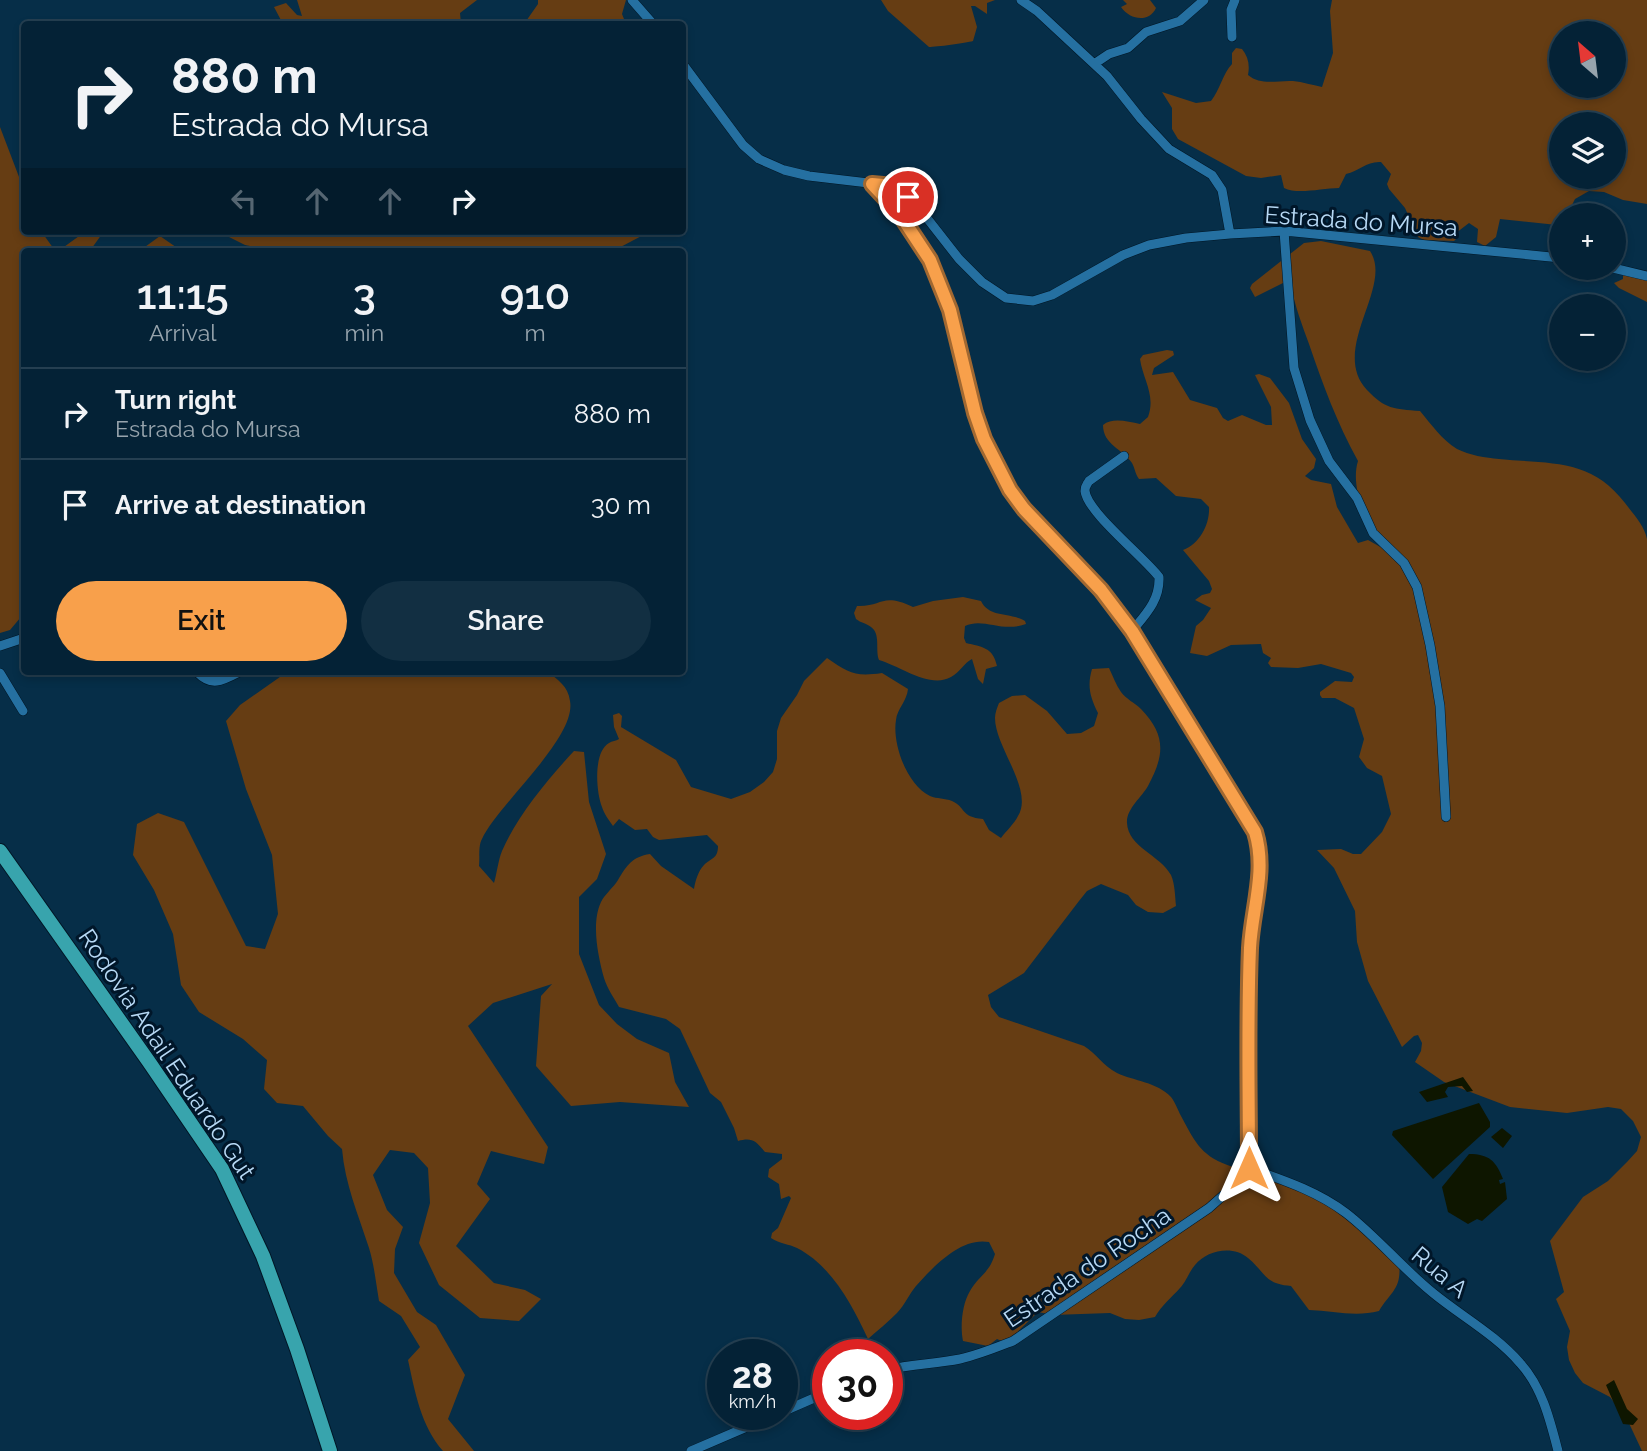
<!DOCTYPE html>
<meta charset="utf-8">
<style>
:root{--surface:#042236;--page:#122f42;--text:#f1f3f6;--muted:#97a4ad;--line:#253f51;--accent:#f8a04b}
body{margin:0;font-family:Raleway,sans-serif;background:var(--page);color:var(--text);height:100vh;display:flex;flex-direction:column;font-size:26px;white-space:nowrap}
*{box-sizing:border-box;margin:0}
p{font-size:23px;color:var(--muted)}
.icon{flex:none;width:38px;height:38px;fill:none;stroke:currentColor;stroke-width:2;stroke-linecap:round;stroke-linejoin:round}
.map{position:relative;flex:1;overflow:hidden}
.sheet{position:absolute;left:21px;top:248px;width:665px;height:427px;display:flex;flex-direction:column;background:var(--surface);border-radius:7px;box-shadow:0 4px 10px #0003,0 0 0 2px var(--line)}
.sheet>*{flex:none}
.top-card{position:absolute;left:21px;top:21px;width:665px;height:214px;border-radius:7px;box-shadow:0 4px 10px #0003,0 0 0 2px var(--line);background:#042236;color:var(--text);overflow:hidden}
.needle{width:46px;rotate:332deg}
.tools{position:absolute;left:1549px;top:21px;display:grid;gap:14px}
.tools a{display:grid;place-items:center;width:77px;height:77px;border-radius:50%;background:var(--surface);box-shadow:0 4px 10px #0003,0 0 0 2px var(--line);font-size:35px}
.speed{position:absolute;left:707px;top:1339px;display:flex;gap:14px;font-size:35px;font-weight:700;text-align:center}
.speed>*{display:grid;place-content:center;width:91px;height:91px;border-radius:50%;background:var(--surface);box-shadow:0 4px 10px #0003,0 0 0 2px var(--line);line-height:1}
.speed small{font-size:18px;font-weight:400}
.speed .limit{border:10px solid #d22;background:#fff;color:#111}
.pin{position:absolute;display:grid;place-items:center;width:60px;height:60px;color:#fff;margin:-30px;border:4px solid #fff;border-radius:50%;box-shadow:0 2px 7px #0007}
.me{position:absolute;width:77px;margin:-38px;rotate:0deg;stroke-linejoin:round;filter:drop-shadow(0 0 5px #0008)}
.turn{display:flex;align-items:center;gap:24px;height:147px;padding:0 35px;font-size:32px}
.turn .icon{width:91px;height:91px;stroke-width:2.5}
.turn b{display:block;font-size:49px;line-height:60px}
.lanes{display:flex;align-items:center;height:66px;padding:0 35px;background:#0003;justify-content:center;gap:35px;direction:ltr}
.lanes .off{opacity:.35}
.eta{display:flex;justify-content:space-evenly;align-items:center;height:119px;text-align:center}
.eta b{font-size:42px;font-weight:600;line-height:49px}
.cta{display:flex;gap:14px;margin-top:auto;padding:14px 35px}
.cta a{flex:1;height:80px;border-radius:42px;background:var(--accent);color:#111;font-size:28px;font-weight:600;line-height:80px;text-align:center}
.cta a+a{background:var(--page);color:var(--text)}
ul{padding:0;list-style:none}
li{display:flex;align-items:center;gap:21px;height:91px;padding:0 35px;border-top:2px solid var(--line)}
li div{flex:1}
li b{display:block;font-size:26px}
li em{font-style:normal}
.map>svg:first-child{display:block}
.green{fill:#663d13;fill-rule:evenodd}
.water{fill:#0e1600}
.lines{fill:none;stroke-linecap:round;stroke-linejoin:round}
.minor-casing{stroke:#011625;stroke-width:10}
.primary-casing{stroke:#011625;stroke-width:16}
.minor{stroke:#2570a1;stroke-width:9}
.primary{stroke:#38a4ad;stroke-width:14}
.route-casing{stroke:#a16831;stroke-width:18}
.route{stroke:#f8a04b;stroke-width:12}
.labels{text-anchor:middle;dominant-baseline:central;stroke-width:6;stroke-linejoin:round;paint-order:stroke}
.street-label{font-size:24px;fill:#b7d9f5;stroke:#001629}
</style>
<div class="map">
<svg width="1647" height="1451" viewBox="0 0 1647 1451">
<rect width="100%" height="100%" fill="#062e48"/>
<path class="green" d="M297 0H477L460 13 461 24H283L274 7 286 3 297 15 302 16Z
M538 0H626L622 14 626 24H524L538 4Z
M881 0H995L987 3V14L975 6H971L977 27 973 41C966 43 936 47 929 47L888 11Z
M1123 0H1150L1156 8C1149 23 1130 20 1121 7L1127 4Z
M1332 0H1647V204L1623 200 1604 192 1589 191 1575 199 1567 215H1561V222L1557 225 1500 219 1496 237 1485 246 1477 242 1478 229 1469 223 1456 233V239L1454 241 1424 240 1418 237 1405 208 1389 189 1387 184 1391 174 1381 162C1367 161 1359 171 1346 174L1339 188C1322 188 1298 195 1284 188L1281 175 1261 178 1246 176 1178 139 1172 129V108L1162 92 1196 103 1211 101C1220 90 1223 73 1232 64V53L1236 48 1242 49C1248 56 1250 65 1248 75 1261 86 1278 80 1293 81 1303 82 1312 85 1322 87L1333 53 1330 11ZM1561 33H1614V86H1561ZM1561 124H1614V177H1561Z
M0 127 24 190V231H41L56 252H24V618L21 617 10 630 0 633Z
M86 231H99L102 234 89 252H57Z
M217 231H651L611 252H257L255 247 245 245Z
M160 236 183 252H138Z
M1321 241 1370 251C1394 287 1329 349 1367 390 1385 409 1394 409 1420 411 1431 424 1442 440 1457 449 1469 455 1486 458 1499 459 1550 464 1591 458 1625 503 1634 515 1644 525 1647 539V1451H1642L1627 1419 1610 1397 1583 1383 1575 1373 1569 1360 1567 1347 1570 1331 1556 1299 1564 1292 1550 1241 1583 1197 1608 1181 1627 1162 1637 1151 1641 1137 1633 1121 1621 1109 1608 1107 1567 1113 1510 1107 1444 1082 1415 1062 1421 1051 1422 1043 1418 1035 1414 1036 1402 1047 1368 981 1357 942 1355 911 1334 868 1317 850 1341 849 1353 854H1361L1382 832 1391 814 1382 776 1367 768 1359 757 1364 739 1354 708 1335 698H1322L1320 695V692L1335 681 1352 682 1354 677 1351 673 1321 664 1298 668 1271 667 1268 663 1271 658 1263 653 1261 644 1231 645 1207 656 1190 653 1196 626 1203 620 1211 608 1195 600 1202 595 1210 593 1212 589 1209 581 1183 550C1200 544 1210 524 1209 507L1201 499 1176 496 1156 478 1139 479C1135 474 1135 468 1132 463 1123 449 1103 445 1103 425 1113 417 1128 422 1140 424L1148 417C1156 395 1143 380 1140 359L1143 355 1167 350 1173 351 1174 355 1154 368 1152 375 1173 372 1190 400 1217 408 1223 418 1228 421 1242 415 1266 425H1272L1271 407 1255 375 1259 374 1270 378 1289 403 1302 439 1316 459 1314 468 1305 476 1311 480 1331 484 1337 507 1358 543 1368 540 1384 549 1399 552C1393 546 1384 541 1378 534 1362 516 1351 483 1358 461 1337 423 1323 385 1309 344 1302 325 1295 306 1291 286L1285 282 1255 297 1250 288 1252 284 1304 243Z
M1623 267 1647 271V302L1619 288 1614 283 1623 279Z
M963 597 981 601C989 618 1010 612 1025 621L1026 624C1002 633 983 617 965 626L964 638 966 643C982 647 993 647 997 666L986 669 983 684 978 679 972 659C964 663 960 672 951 677 930 689 900 666 879 660 875 650 881 634 871 627 866 623 861 623 856 619L854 613 857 606C883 607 881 592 913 607L933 601Z
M827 658C849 673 855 677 882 673L908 689C907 701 897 709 896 720 892 744 907 785 930 796 937 799 945 798 952 801 966 807 960 817 983 819L989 830 1001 838C1007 830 1014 824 1018 816 1034 790 995 747 995 718 995 713 997 708 999 703L1012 696 1025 695 1047 711 1067 734 1081 733 1094 726 1098 713C1090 697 1087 686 1092 669L1109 668C1113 676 1116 685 1121 692 1126 699 1135 703 1141 709 1167 736 1164 756 1148 786 1142 797 1126 809 1127 823 1128 847 1160 855 1171 875 1175 884 1175 896 1176 906L1163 913 1148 912 1136 905 1128 895 1101 884 1087 891 1079 901 1024 973 988 995 991 1007 999 1017 1084 1046C1096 1053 1103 1066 1117 1073 1134 1081 1157 1082 1171 1097 1175 1102 1178 1110 1181 1116 1196 1144 1202 1157 1233 1167L1231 1180C1242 1179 1251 1173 1263 1173 1300 1175 1370 1239 1399 1263 1402 1289 1391 1291 1379 1311 1356 1317 1333 1311 1309 1310L1291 1286C1264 1284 1266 1273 1248 1258 1233 1245 1207 1250 1195 1265 1189 1272 1186 1282 1180 1288 1171 1298 1162 1305 1155 1317L1139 1320 1125 1319 1110 1313 1053 1315 1038 1312 1006 1343 997 1339 988 1346 963 1341C960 1327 962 1304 970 1291 979 1275 989 1274 995 1254L989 1242C961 1237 934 1266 916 1286 909 1294 905 1305 897 1313 888 1322 877 1331 868 1339 852 1305 832 1266 797 1248 789 1244 780 1244 771 1238L772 1233 778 1228 791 1198 789 1196 781 1199 779 1184 768 1177 769 1169 782 1159V1154L765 1152C756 1141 752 1137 738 1141L734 1128 721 1102 710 1093 680 1029 666 1019 619 1007C614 998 607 988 604 978 598 956 591 923 601 902 605 894 613 888 618 880 627 865 632 857 650 854L661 866 694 889C695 882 698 871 704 865 711 858 718 859 718 846L707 835 659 840 653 837 647 829 635 830 619 819 613 826C609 820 604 814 602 807 596 792 593 752 609 743 612 741 616 741 619 739L614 727 613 715 619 713 622 716 621 727 676 760 691 787 731 799 750 792 764 782 773 772 777 759V731L781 718 797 695 804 681Z
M287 672H548C558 680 568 686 570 701 577 738 498 804 482 839 478 846 480 858 479 866L494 883C497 873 498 861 502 851 517 816 548 779 574 751L584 752 589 802 606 854 597 879 579 897V954L599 1005 617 1024 637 1039 669 1053 675 1082 689 1107 620 1102 571 1106 536 1066 541 996 552 984 493 1003 468 1026 548 1147 544 1164 491 1151 477 1184 490 1199 456 1246 494 1283 525 1290 541 1299 519 1321 480 1318 439 1285 419 1243 430 1203 428 1168 414 1153 390 1150 373 1175 387 1210 403 1227 395 1249 394 1273 417 1312 436 1325 465 1375 448 1419 474 1451H443C421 1426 415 1392 408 1360L420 1347 401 1316 379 1301C376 1283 374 1264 369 1248 358 1214 345 1184 342 1149L328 1136 303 1106 277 1103 264 1089 267 1060 243 1039 199 1012 181 985 173 934 154 890 133 855 137 824 158 813 184 822 246 946 265 949 278 914 272 855 246 789 226 721 240 705Z"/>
<path class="water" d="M1463 1077 1473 1091 1467 1092 1462 1086 1448 1087 1445 1092 1448 1097 1427 1102 1419 1092Z
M1479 1103 1490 1122V1127L1433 1179 1392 1135 1393 1131Z
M1502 1128 1512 1136 1503 1148 1491 1137Z
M1469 1154C1489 1154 1496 1161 1503 1179L1499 1180 1500 1184 1505 1182 1507 1199 1482 1221 1477 1219 1468 1224 1448 1212 1442 1187Z
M1614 1380 1627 1409 1638 1419 1633 1425 1623 1424 1606 1385Z"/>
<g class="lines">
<defs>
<path id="minor" d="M632 0 653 24
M1021 0 1037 11 1107 76 1141 119 1169 149 1212 175 1222 190 1230 234
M1232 37 1231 10 1235 0
M682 63 743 145 759 159 784 170 809 176 894 186 923 213 959 259 982 282 1006 298 1033 301 1052 295 1123 255 1149 245 1186 238 1230 234 1284 231 1561 258
M1094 64 1109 54 1128 48 1146 32 1180 21 1204 0
M872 184C908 222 934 258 950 308 966 361 969 417 996 465 1024 516 1065 548 1101 591 1134 630 1160 675 1187 718 1210 756 1234 793 1255 832 1266 869 1252 905 1251 943 1247 1018 1249 1093 1249 1168
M1284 231 1294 368 1310 420 1329 461 1357 498 1373 533 1404 563 1417 587 1430 645 1440 706 1446 817
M1613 268 1647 276
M1124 456 1089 481C1086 486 1085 486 1085 491 1087 512 1144 557 1159 577 1160 600 1146 614 1132 631
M0 646 24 638
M197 672C211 687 222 681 239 672
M0 673 23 711
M1249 1168C1283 1180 1317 1191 1346 1213 1377 1237 1402 1268 1433 1293 1461 1316 1496 1335 1520 1363 1542 1387 1550 1420 1558 1451
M887 1370C911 1364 935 1364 960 1359 978 1355 995 1348 1013 1341L1209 1208 1227 1192 1249 1168
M782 1412 828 1392
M691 1451 777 1414"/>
<path id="primary" d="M0 851 149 1062 222 1169 263 1256 297 1349 330 1451"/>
</defs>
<use href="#minor" class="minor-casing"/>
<use href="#primary" class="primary-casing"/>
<use href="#minor" class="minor"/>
<use href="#primary" class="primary"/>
</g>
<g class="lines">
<defs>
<path id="route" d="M908 197 894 186 872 184 899 213 930 260 950 310 975 413 984 439 1010 490 1024 509 1101 590 1132 631 1255 832C1267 871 1252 909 1250 948 1247 1021 1249 1095 1249 1168"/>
</defs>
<use href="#route" class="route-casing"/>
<use href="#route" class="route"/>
</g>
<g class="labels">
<g class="street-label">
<text transform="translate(1361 221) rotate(4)">Estrada do Mursa</text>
<text transform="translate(167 1054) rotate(56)">Rodovia Adail Eduardo Gut</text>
<text transform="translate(1087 1267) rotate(-34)">Estrada do Rocha</text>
<text transform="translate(1440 1272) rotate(40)">Rua A</text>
</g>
</g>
</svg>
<div class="tools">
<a><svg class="needle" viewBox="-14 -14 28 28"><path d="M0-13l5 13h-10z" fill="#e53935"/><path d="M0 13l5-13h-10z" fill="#97a4ad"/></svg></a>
<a><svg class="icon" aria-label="layers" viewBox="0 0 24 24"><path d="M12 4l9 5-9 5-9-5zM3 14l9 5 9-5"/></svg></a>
<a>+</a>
<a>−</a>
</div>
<div class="speed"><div>28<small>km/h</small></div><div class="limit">30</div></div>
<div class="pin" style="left:908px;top:197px;background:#d93025"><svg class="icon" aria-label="arrive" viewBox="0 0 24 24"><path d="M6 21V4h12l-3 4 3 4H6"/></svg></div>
<svg class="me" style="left:1249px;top:1168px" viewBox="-20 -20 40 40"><path d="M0-17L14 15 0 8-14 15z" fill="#f8a04b" stroke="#fff" stroke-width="4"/></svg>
<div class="top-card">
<div class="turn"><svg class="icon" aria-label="right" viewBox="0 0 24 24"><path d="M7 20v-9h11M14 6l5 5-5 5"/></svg><div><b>880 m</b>Estrada do Mursa</div></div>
<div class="lanes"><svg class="icon off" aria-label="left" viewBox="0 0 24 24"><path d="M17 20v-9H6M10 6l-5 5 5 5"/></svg><svg class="icon off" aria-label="ahead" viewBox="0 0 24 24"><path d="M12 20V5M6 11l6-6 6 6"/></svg><svg class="icon off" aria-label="ahead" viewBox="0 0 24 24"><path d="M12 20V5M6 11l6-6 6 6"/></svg><svg class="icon" aria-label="right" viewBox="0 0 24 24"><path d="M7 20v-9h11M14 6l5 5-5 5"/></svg></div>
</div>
<section class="sheet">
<div class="eta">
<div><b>11:15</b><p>Arrival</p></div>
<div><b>3</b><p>min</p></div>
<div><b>910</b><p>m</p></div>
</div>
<ul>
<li><svg class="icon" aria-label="right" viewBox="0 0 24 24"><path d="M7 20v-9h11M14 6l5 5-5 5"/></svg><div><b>Turn right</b><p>Estrada do Mursa</p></div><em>880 m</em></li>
<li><svg class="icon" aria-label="arrive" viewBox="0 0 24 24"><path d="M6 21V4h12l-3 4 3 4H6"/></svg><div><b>Arrive at destination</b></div><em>30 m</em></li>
</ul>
<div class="cta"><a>Exit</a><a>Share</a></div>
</section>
</div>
